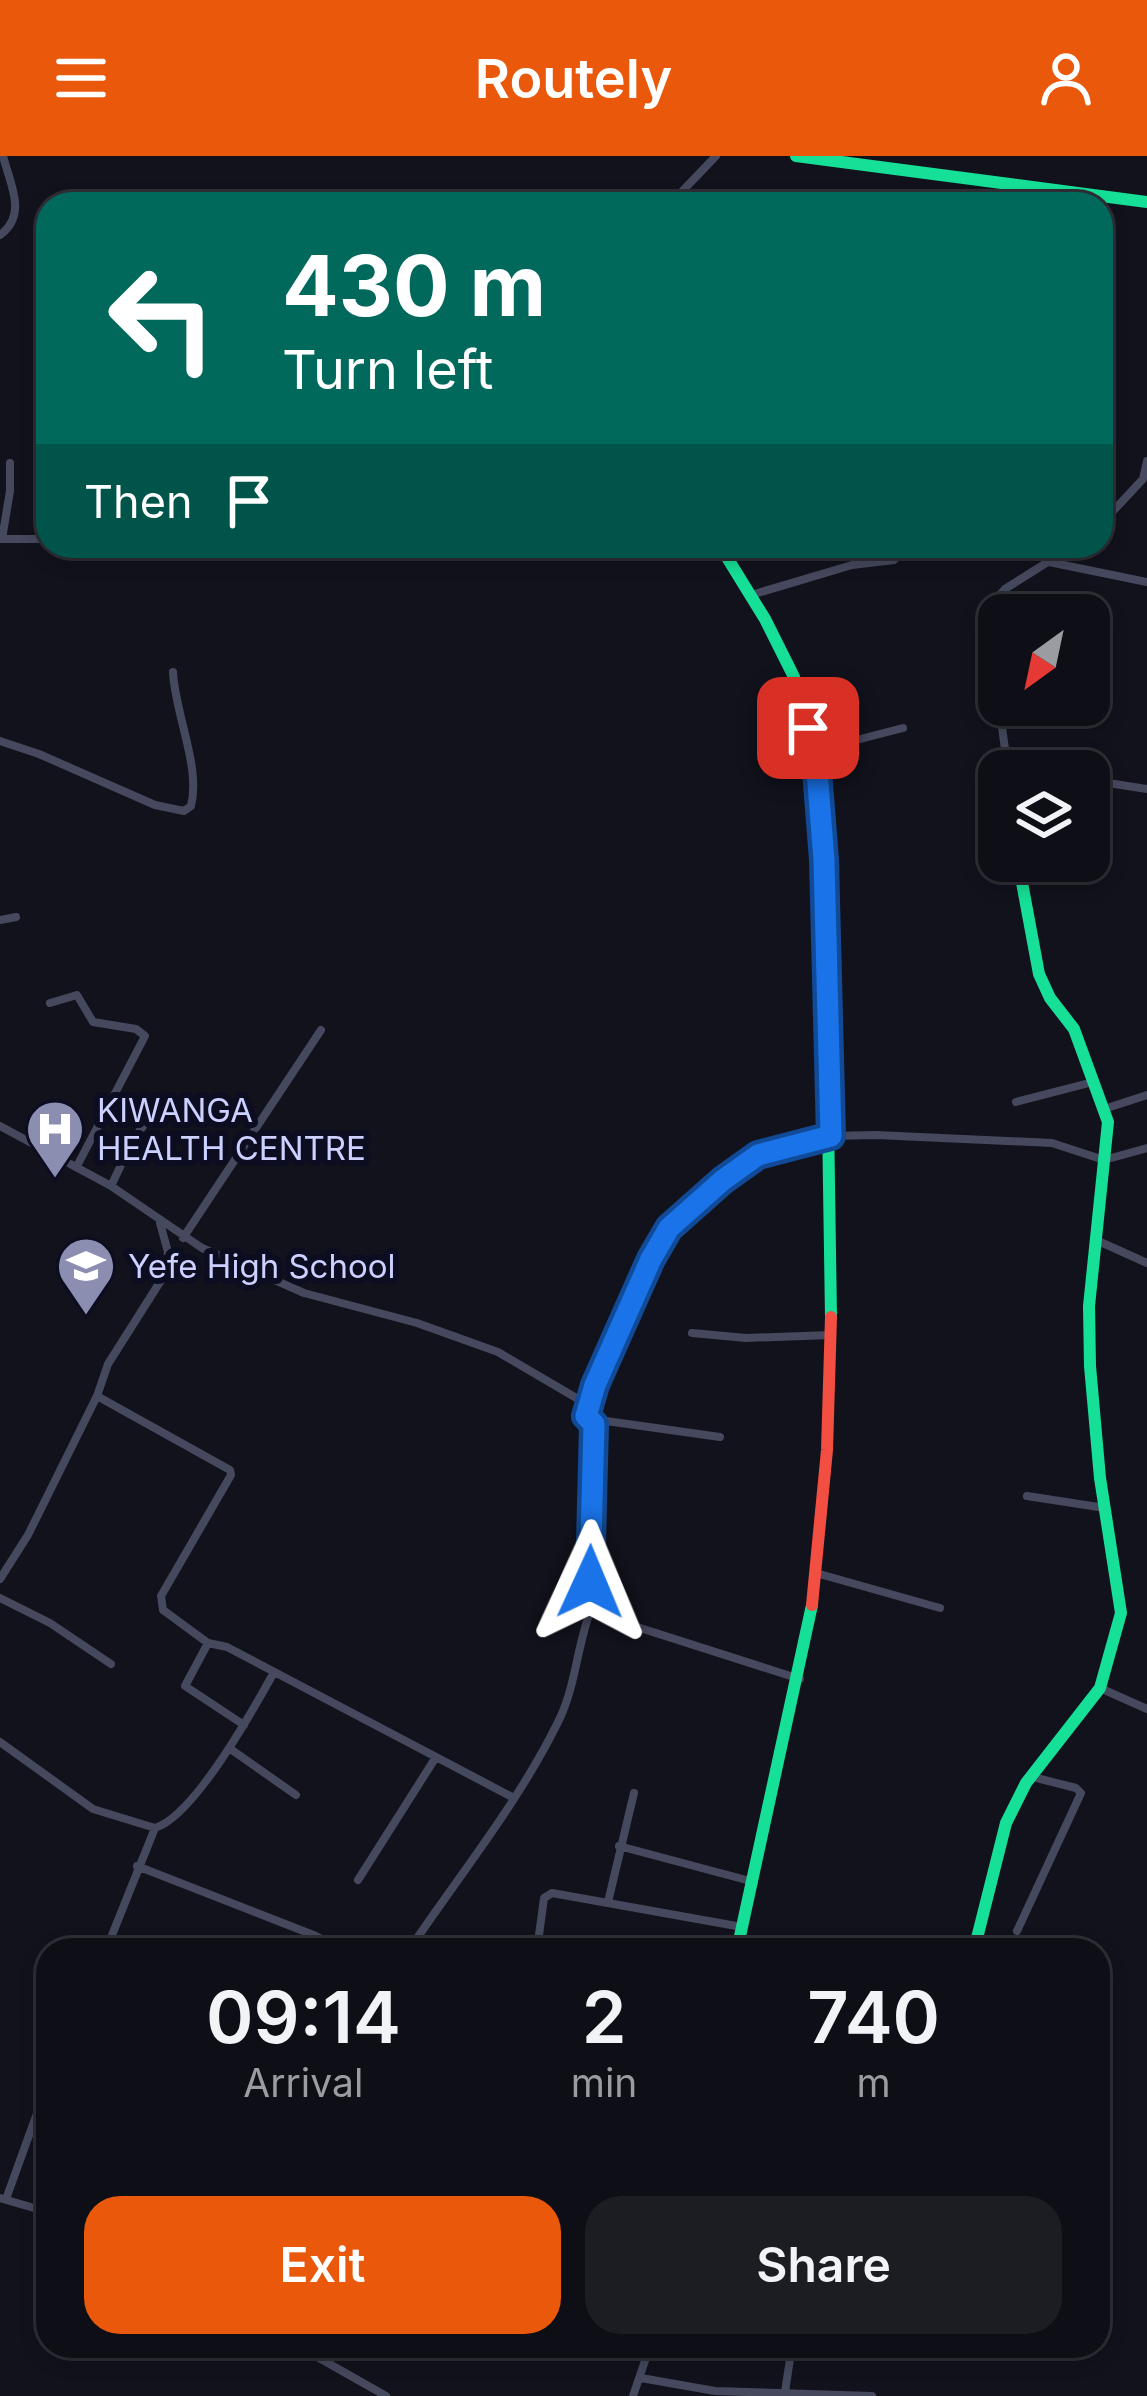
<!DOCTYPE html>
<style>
:root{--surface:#0e0e16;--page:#1c1c23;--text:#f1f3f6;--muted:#9b9ca1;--line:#2e2e35;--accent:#ea580c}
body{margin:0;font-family:Inter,sans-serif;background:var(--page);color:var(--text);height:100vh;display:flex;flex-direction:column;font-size:45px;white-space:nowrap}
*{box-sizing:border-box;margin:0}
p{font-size:39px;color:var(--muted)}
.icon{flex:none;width:66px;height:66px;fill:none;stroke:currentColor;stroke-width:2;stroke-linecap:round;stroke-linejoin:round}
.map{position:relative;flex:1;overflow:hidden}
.details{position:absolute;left:36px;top:1782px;width:1074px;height:420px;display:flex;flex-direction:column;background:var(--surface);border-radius:36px;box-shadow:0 6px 18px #0003,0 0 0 3px var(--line)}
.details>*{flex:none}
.guide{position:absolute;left:36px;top:36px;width:1077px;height:366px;border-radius:36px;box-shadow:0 6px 18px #0003,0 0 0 3px var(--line);background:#00695c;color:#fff;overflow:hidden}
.needle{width:78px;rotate:213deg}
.controls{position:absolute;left:978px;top:438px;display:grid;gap:24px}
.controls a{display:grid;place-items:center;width:132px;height:132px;border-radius:24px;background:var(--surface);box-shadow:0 6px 18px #0003,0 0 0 3px var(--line);font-size:60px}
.pin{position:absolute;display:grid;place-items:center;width:102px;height:102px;color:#fff;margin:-51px;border-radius:24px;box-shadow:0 6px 18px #0006}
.me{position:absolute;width:132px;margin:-66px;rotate:1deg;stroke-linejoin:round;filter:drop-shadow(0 0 9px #0008)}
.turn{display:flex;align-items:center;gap:42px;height:252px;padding:0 48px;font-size:54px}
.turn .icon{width:156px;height:156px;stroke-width:2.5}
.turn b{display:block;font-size:84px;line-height:102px}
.then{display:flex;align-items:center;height:114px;padding:0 48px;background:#0003;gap:24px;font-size:45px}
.eta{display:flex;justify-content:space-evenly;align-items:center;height:204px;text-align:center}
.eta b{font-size:72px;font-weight:600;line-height:84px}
.action{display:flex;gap:24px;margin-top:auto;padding:24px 48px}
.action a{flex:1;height:138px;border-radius:36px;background:var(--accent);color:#fff;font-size:48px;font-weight:600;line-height:138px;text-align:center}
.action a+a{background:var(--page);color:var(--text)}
header{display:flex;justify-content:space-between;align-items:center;height:156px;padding:0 48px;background:var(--accent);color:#fff;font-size:54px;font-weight:600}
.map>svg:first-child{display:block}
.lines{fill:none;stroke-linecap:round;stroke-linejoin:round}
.street{stroke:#46495d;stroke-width:8}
.fast{stroke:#16e098;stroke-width:12}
.jam{stroke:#f24e42;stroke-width:12}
.route-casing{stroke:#114b97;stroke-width:30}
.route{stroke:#1a73e8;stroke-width:21}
.labels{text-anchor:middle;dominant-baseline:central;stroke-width:12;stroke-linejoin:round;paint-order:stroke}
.poi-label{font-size:33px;fill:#ccd1ff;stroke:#0d0d21;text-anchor:start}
</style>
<header><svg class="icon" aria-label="menu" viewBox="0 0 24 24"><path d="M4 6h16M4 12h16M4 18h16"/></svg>Routely<svg class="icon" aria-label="person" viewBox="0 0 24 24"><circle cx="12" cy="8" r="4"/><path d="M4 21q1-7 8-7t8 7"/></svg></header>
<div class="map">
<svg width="1147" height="2240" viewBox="0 0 1147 2240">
<rect width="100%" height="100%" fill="#12121d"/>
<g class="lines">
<path class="street" d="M670 48 716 0
M0 79C28 59 10 28 3 0
M1101 368 1143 323 1147 305
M1 383H48
M2 383 10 335V307
M1049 406 1147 426
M751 439 852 409 894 404 899 398 897 390
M999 545 985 481 984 457 1005 433 1073 390
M999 549 1008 615
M0 585 39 598 155 649 184 655 191 650C201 611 175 558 173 516
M814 595 903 572
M1007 612 1029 615
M1089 624 1147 633
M0 764 16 761
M50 847 77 839 93 866 136 873 145 880 77 1010
M1016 946 1093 926
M1104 953 1147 939
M0 970 111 1030 202 1092 304 1137 417 1167 498 1196 578 1243 594 1268 590 1456 800 1523
M111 1030 134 982 158 951
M183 1082 321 874
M1096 1084 1147 1107
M692 1177 746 1182 831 1179
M97 1240 230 1314 231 1319 161 1440 163 1454 208 1487 227 1491 514 1642
M586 1259 595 1229 651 1103 669 1072 723 1024 758 999 831 980 876 979 1052 987 1104 1004 1147 992
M594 1268 599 1264 720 1281
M1027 1340 1105 1352
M816 1417 940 1452
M0 1423 28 1379 97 1240 108 1208 165 1118 168 1096 160 1067
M0 1442 50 1467 111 1508
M208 1487 185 1530 244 1569
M1100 1532 1147 1553
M0 1586 93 1653 155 1672 106 1794
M229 1592 296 1639
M155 1672C194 1660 252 1556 273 1518
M619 1690 754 1726
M137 1710 316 1780 341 1794
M358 1724 436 1601
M608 1746 634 1637
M1017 1775 1081 1637 1076 1632 1033 1621
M409 1794C460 1718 520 1645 560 1562 576 1527 577 1491 590 1456
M537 1794 544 1742 552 1737 742 1771
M0 2042 48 2056
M6 2043 48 1927
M298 2190 386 2240
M641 2222 715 2235 872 2240
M785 2236 792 2190
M633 2240 650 2190"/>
<path class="fast" d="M796 0 1147 46
M720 390 765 463 794 521 818 619 824 698 831 1161
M737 1794 812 1449
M974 1794 1006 1667 1026 1627 1100 1532 1121 1457 1100 1322 1090 1210 1089 1150 1108 966 1074 873 1050 842 1039 818 1018 705"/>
<path class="jam" d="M812 1449 827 1294 831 1161"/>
</g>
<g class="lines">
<defs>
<path id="route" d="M590 1426 594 1268 586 1260 595 1229 651 1103 669 1072 723 1024 758 999 831 980 824 704 817 615 808 572"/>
</defs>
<use href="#route" class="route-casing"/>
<use href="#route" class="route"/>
</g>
<defs>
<symbol id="hospital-pin" viewBox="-11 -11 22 30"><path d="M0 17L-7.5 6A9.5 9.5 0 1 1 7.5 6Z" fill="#8b8eb0" stroke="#0d0d21"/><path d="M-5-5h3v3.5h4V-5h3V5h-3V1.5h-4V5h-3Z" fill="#fff"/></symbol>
<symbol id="school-pin" viewBox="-11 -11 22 30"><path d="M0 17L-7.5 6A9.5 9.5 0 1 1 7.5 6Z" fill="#8b8eb0" stroke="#0d0d21"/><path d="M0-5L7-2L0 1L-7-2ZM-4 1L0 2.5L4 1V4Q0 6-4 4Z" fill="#fff"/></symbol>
</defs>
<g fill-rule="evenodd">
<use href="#hospital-pin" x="22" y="940" width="66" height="90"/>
<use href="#school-pin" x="53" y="1077" width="66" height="90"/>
</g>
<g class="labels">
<g class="poi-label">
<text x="97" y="954">KIWANGA<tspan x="97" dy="38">HEALTH CENTRE</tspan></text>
<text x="128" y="1110">Yefe High School</text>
</g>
</g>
</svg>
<div class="controls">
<a><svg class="needle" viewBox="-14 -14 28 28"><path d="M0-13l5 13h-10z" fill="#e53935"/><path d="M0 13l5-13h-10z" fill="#9b9ca1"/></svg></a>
<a><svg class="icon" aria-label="layers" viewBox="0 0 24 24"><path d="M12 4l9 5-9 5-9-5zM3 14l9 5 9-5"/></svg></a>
</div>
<div class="pin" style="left:808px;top:572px;background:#d93025"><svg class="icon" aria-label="arrive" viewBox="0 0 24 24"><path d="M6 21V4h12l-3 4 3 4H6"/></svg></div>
<svg class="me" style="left:590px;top:1426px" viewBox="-20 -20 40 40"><path d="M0-17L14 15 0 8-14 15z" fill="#1a73e8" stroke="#fff" stroke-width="4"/></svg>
<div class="guide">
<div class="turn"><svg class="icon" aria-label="left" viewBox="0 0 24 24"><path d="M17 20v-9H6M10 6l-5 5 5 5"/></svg><div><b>430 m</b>Turn left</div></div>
<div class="then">Then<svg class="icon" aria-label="arrive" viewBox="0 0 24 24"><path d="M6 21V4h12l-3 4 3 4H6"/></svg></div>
</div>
<section class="details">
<div class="eta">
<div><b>09:14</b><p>Arrival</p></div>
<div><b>2</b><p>min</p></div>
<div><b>740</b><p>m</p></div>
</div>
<div class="action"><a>Exit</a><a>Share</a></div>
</section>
</div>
